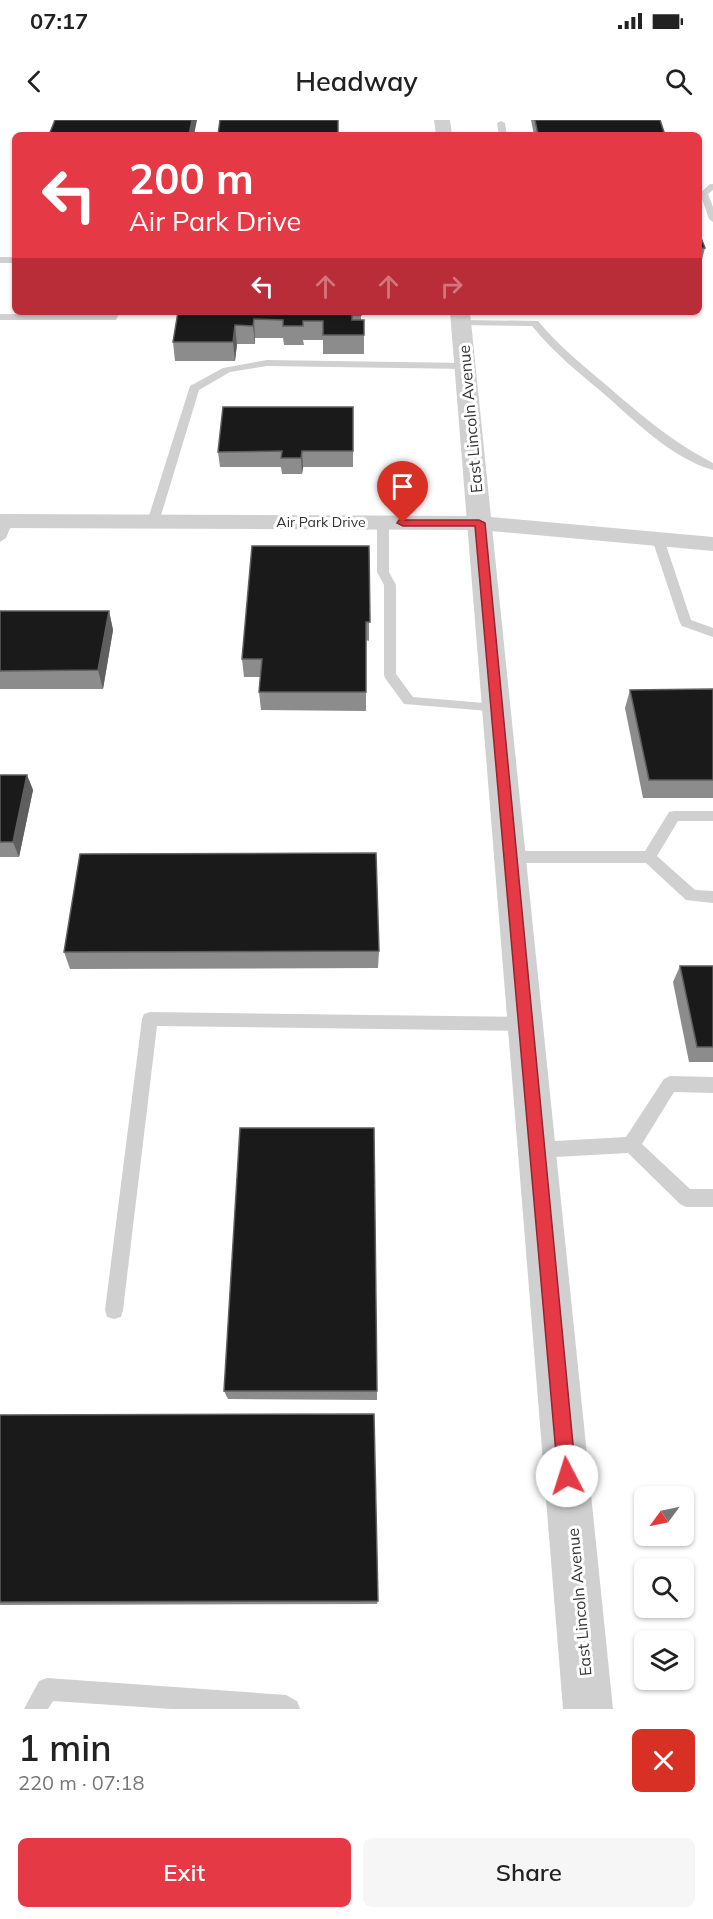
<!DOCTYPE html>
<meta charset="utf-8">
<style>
:root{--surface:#fff;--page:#f6f6f6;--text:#222;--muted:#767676;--accent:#e63946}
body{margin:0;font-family:Mulish,sans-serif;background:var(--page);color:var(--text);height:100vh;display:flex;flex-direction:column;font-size:22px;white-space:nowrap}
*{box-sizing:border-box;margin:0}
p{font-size:20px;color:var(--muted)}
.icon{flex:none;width:33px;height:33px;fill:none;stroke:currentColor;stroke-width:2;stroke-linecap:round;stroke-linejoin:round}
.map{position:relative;height:1589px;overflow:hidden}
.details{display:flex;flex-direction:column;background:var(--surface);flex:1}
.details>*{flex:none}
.hud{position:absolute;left:12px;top:12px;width:690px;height:183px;border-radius:9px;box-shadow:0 2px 4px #0004;background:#e63946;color:#fff;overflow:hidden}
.needle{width:39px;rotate:237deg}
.fabs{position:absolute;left:634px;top:1366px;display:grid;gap:12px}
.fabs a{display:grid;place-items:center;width:60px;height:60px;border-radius:9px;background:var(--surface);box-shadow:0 2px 4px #0004;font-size:30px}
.pin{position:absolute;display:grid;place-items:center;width:51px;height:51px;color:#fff;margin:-62px -26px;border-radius:50% 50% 50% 0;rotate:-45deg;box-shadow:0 0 6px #0007}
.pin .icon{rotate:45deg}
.me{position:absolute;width:66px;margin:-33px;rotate:355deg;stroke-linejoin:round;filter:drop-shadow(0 0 4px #0008)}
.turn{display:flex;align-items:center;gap:21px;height:126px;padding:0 18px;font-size:27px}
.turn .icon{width:78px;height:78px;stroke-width:2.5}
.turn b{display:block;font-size:42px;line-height:51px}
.lanes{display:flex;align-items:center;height:57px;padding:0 18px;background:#0003;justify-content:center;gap:30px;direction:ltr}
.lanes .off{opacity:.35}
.round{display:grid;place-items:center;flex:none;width:63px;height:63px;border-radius:9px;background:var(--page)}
.headline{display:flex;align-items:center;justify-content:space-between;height:102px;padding:0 18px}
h1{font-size:36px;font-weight:600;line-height:45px}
.cta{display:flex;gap:12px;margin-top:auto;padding:12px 18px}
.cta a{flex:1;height:69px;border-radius:9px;background:var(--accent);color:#fff;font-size:24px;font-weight:600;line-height:69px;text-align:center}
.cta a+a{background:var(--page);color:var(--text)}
.status{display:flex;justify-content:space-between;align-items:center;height:42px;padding:0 30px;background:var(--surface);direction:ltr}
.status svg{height:16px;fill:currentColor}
header{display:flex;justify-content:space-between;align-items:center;height:78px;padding:0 18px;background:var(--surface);font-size:27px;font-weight:600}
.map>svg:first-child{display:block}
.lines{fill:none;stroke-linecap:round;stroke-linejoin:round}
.service{fill:#d0d0d0;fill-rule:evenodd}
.minor{fill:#d0d0d0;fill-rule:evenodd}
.tertiary{fill:#d0d0d0;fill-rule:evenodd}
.wall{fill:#8c8c8c}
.shaded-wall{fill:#5f5f5f}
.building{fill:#1a1a1a;stroke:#5f5f5f;stroke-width:1.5}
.route{fill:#e63946;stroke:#96252e;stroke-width:1.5}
.labels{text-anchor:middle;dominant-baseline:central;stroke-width:6;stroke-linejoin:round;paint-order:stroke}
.far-street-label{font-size:14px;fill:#333;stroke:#fff}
.street-label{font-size:16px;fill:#333;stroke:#fff}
</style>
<div class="status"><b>07:17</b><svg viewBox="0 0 49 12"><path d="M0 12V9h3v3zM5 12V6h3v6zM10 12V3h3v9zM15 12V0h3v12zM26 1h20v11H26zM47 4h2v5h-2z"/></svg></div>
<header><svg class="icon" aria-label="back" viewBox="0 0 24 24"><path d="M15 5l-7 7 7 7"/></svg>Headway<svg class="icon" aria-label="search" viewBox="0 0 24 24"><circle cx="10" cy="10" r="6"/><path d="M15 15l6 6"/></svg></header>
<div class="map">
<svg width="713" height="1589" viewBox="0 0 713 1589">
<rect width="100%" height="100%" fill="#fff"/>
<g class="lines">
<path class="service" d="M501 1 505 3 507 15H499L497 3Z
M710 64H713V70L708 74 713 87V102L709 99 700 73Z
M0 137H15V143H0Z
M110 192H120L116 200H0V194L109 195Z
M461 200 538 201C558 225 581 244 605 264 641 295 671 321 713 343V350C671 338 635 301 603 273 578 252 553 232 532 206L458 205V201Z
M267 240 465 243 470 246 465 249 267 246 230 252 199 270 159 402 153 406 149 404 147 402 190 266 223 248Z
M7 397 13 401 6 418 0 422V404L3 399Z
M383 399 389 403V452L396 465V554L413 577 496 584 501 586 503 589 501 592 404 584 385 558 384 555V465L377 452V403Z
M658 415 664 419 691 500 713 508V517L682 506 680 503 652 419Z
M674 691H713V701H678L657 736 695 770 713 771V783L686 780 646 743H510L505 741 503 737 505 733 510 731H645L669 692Z
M150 892 525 897 531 899 533 904 531 909 525 911 157 906 123 1190 121 1197 114 1199 107 1197 105 1190 142 899 144 894Z
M670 956 713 957V973L674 972 642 1024 690 1069H713V1087H686L680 1084 628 1033 537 1038 531 1036 528 1030 531 1024 537 1022 626 1017 664 959Z
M47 1558 286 1575 297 1581 300 1589H171L53 1581 48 1589H24L39 1561Z"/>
<path class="minor" d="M0 394 479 396 713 417V431L479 410 0 408Z"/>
<path class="tertiary" d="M434 0H450L452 15H436Z
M450 192H470L613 1589H563Z"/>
</g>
<path class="wall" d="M220 0H338V15H218Z
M531 0H660L665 15H534Z
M699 113 705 128 701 143H699Z
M178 192H361V200H364V234H323V220H303L304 225H284L283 218H255V224H237L235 241H175L173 222Z
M353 287V347H303L302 354H282L281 347H220L218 332Z
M369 426V521L366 520V591L261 590 259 572 260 557H244L242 539Z
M0 491H109L113 510 103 569H0Z
M713 569V678H643L625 588 630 570Z
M0 655H27L33 670 19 737H0Z
M379 831 378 848 70 849 64 832Z
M680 846H713V942H689L673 862Z
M224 1271H377V1280L228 1279Z
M0 1295 378 1481 377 1484 0 1485Z"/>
<path class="shaded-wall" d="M192 0H197L194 15H189Z
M254 199 255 218V224L253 206Z
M235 205 237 224 235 241 233 222Z
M302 331 303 347 302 354 301 338Z
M109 491 113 510 103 569 98 550Z
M27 655 33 670 19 737 13 722Z"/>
<path class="building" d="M55 0H192L189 15H49Z
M220 0H338V13H251V15H218Z
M535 0H660L665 15H538Z
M699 113 705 128H699Z
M178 192H361V195H352V200H364V215H323V201H303V206H283V200L254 199 253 206 235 205 233 222H173Z
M223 287H353V331H302L301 338H281L282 331 218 332Z
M252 426H369L370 502H366V572H259L262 539H242Z
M0 491H109L98 550 0 551Z
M713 569V660H649L630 570Z
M0 655H27L13 722H0Z
M376 733 379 831 64 832 80 734Z
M680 846H713V927H697Z
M240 1008H374L377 1271H224Z
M374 1294 378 1481 0 1482V1295Z"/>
<path class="route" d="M399 400H479L485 403 576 1356 574 1363 567 1365 560 1363 558 1356 475 406H403L397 403Z"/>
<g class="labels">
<g class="far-street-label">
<text x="321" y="402">Air Park Drive</text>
</g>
<g class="street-label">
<text transform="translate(470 299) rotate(-95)">East Lincoln Avenue</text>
<text transform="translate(579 1482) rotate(-95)">East Lincoln Avenue</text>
</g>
</g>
</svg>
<div class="fabs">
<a><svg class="needle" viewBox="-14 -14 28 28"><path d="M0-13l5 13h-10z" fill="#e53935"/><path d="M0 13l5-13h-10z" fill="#767676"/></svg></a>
<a><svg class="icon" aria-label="search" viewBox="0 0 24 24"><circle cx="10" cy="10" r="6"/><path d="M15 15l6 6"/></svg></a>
<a><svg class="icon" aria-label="layers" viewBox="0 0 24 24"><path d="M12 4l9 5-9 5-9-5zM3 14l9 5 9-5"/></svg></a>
</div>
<div class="pin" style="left:403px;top:403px;background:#d93025"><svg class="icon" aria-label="arrive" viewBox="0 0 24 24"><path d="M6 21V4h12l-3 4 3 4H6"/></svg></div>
<svg class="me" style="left:567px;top:1356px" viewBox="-20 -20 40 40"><circle r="19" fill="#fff"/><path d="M0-13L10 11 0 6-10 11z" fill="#e63946"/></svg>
<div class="hud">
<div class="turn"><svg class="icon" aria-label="left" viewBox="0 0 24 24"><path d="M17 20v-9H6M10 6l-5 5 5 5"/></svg><div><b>200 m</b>Air Park Drive</div></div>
<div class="lanes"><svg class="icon" aria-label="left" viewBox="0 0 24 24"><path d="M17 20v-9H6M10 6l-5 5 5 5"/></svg><svg class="icon off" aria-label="ahead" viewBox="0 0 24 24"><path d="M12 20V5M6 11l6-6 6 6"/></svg><svg class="icon off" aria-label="ahead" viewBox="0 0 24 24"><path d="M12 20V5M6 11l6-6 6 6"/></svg><svg class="icon off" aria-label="right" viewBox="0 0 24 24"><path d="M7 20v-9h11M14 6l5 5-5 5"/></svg></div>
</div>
</div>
<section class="details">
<div class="headline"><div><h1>1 min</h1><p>220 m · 07:18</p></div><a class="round" style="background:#d93025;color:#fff"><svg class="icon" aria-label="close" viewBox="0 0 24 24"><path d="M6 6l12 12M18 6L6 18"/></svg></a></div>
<div class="cta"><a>Exit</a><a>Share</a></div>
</section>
